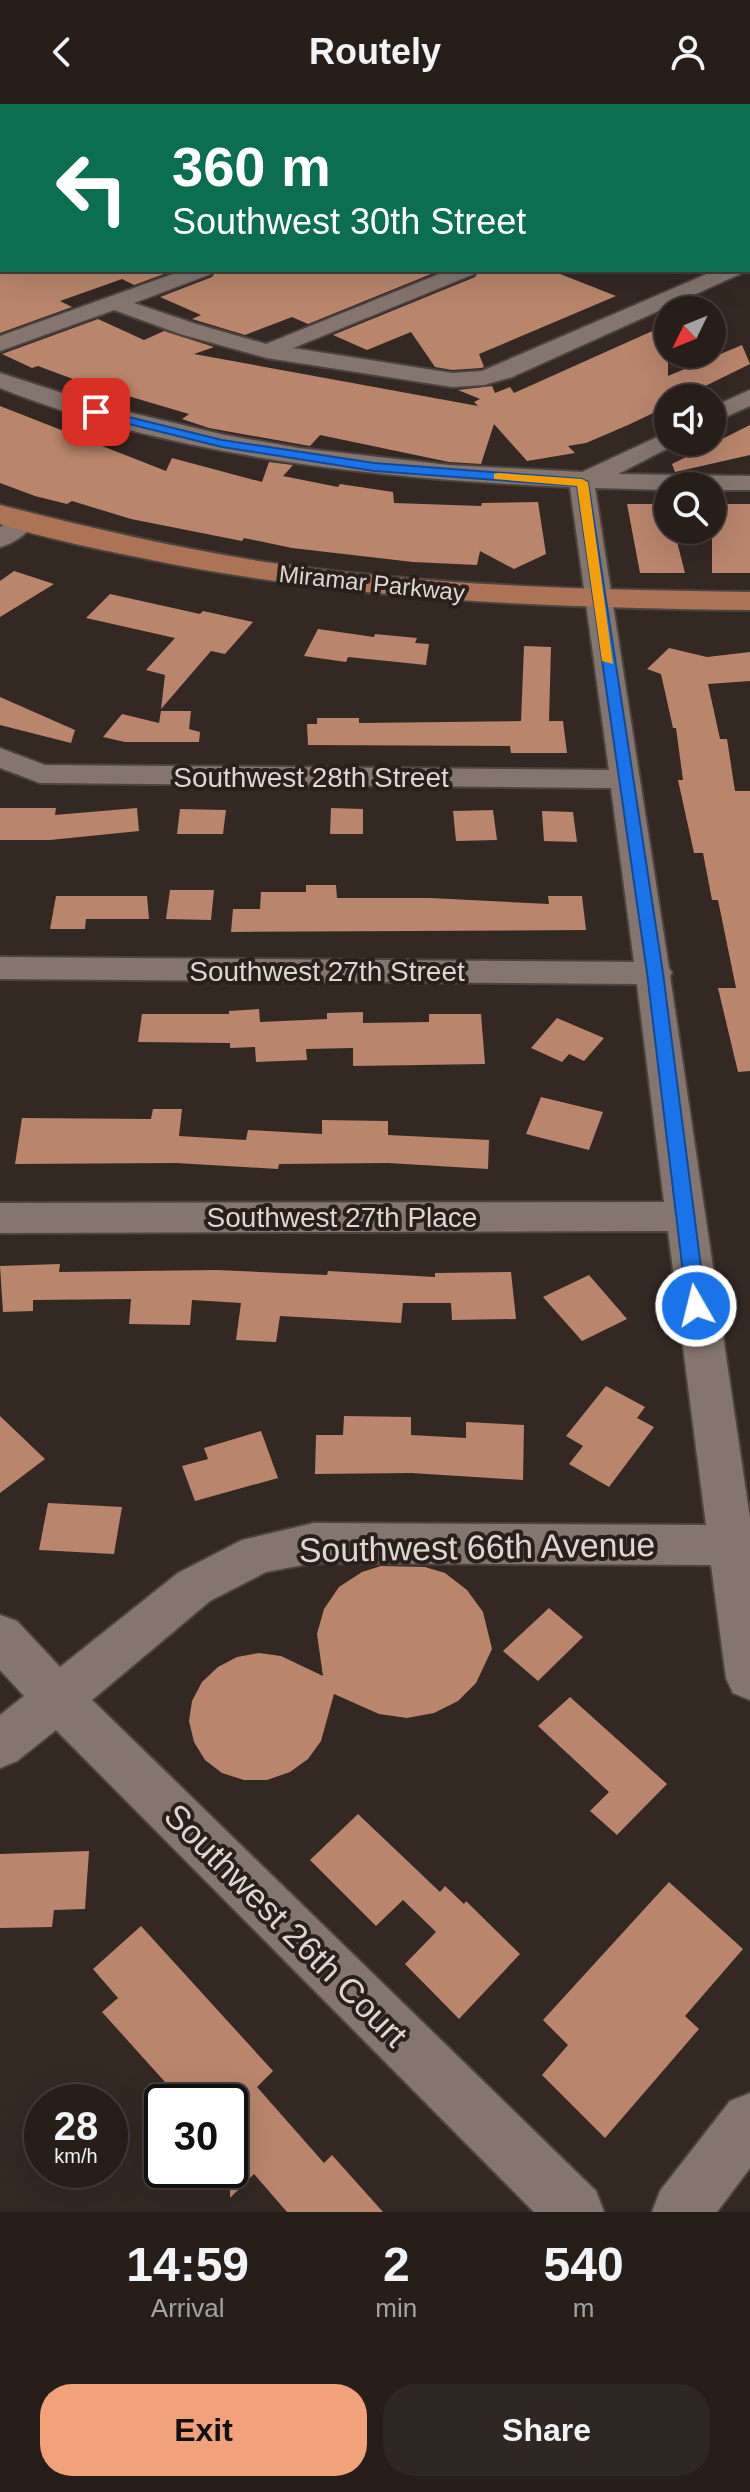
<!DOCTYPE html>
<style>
:root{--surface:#271e1a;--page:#2f2723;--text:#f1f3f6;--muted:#a4a2a2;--line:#433c39;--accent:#f1a27b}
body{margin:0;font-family:Helvetica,sans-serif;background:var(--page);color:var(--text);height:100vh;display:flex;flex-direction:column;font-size:30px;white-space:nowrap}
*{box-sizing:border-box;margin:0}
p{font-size:26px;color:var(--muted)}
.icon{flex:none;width:44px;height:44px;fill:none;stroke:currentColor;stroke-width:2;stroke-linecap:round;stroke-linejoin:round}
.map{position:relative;height:2108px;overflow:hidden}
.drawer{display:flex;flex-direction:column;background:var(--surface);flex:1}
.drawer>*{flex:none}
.banner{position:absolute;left:0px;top:0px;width:750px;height:168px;box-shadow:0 8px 32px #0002,0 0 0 2px var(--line);background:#0b6e4f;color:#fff;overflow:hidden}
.needle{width:52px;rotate:227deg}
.fabs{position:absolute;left:654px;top:192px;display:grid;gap:16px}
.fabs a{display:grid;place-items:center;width:72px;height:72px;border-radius:50%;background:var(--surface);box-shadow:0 8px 32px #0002,0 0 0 2px var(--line);font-size:40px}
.speed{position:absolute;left:24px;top:1980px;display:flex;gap:16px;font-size:40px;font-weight:700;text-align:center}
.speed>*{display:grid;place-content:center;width:104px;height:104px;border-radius:50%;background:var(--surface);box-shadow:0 8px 32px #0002,0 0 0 2px var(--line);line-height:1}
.speed small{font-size:20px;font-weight:400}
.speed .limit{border:4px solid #111;border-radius:12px;background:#fff;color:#111}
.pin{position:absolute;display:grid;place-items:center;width:68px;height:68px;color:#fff;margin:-34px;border-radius:16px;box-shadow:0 4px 12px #0006}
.me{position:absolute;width:88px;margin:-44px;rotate:352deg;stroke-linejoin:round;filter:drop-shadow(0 0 6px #0008)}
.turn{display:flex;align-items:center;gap:28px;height:168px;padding:0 40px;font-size:36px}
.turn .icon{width:104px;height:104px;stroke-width:2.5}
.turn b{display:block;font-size:56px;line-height:68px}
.eta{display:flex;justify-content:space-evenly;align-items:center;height:136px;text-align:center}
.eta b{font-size:48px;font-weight:800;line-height:56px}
.button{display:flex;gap:16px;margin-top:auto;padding:16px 40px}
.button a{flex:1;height:92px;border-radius:32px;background:var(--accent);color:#111;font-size:32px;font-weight:800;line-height:92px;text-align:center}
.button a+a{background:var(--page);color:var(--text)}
header{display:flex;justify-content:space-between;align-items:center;height:104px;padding:0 40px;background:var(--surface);font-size:36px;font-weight:800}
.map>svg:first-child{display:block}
.building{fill:#b9856c}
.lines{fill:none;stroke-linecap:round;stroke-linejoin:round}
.minor-casing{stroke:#4e443f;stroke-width:4}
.major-casing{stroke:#4e443f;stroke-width:4}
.minor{fill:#84766f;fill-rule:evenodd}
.major{fill:#ac7356;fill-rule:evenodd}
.route{fill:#1a73e8;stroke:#114b97;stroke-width:2}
.slow{fill:#f59e0b}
.labels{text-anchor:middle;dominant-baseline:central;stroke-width:8;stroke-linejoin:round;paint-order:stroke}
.far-street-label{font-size:24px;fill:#ded6d2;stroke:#2a1f19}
.street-label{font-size:28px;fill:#ded6d2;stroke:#2a1f19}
.near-street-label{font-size:34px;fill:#ded6d2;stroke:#2a1f19}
</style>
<header><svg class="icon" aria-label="back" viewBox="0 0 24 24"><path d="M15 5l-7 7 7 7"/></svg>Routely<svg class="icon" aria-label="person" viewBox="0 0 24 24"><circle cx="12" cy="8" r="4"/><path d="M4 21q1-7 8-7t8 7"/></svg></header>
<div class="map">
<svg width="750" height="2108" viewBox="0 0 750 2108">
<rect width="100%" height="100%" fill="#342823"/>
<path class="building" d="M0 166H175L134 181 122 175 60 197 72 203 0 229Z
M217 166H441L308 220 292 213 245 231 192 215 201 211 160 193 212 173Z
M480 166H550L616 192 479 250 484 263 481 264 452 266 435 263 411 228 367 246 333 231 475 173Z
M98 215 144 236 164 227 214 243 194 250 478 302 474 298 480 295 458 286 492 282 495 289 510 283 514 289 668 220V272L742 241 750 260 681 294H668V302L628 321 586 339 568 342 575 349 527 357 494 320 481 360 449 358 320 331 310 342 209 324 182 315 189 310 128 292 124 294 38 262 32 264 2 250Z
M0 302 166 367 172 354 262 378 269 358 293 361 283 372 338 383 340 380 393 388 394 399 481 402 482 399 538 398 546 450 514 465 480 447 477 461 413 458 292 444 244 434 242 437 131 415 72 397 67 400 35 392 0 379Z
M750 321V351L675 368 672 360Z
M627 400H667L668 426H674L685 469H640Z
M712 400H750V469H712Z
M14 467 54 480 0 513V477Z
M110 490 200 510 203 507 253 518 225 550 211 547 161 605 165 571 146 566 175 534 86 514Z
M318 525 374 533 375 530 417 534 415 539 429 540 426 561 348 553 346 558 304 552Z
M524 542 551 543 549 617H563L567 649H511L510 642 308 641 307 620H317V614H359V619L521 617Z
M669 544 707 553 750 548V577L708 580 720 635H727L735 687H750V967L738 968 718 884H736L718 796H712L703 749H694L678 676H683L676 624H673L661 570 647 565Z
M0 593 75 626 71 639 0 621Z
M161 607H191L189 625 200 628 199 638H125L103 633 122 610 159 619Z
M0 704H56L55 711 137 704 139 727 50 736H0Z
M331 704 363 705V730H330Z
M180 705 226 706 223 730H177Z
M493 706 497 736 456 737 453 707Z
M542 707 573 708 577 738 544 737Z
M306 781H336L337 794H430L549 800 548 792H582L586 826 231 828 233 805H260L261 788H306Z
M170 786H214L211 816 166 815Z
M56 792H147L149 815H86L85 825H50Z
M259 905 260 918 327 915V909L363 908V919L429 918V910H481L485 960 353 962V944L306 945 307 956 256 958 255 943 230 944V939L138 938 142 910H229V907Z
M557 914 604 934 584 957 569 950 562 958 531 944Z
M541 993 603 1008 589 1046 526 1030Z
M153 1005H182L179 1032 246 1036 248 1026 322 1030V1016L388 1017V1031L489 1036 488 1065 388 1059 279 1060 278 1065 176 1059 15 1060 22 1014 151 1015Z
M60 1160 59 1168 217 1166 327 1171 328 1167 435 1173V1169L511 1168 516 1215 452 1216 451 1199H403L401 1219 280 1212 276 1238 236 1236 241 1199 192 1196 190 1221 129 1220 131 1195 33 1196V1207L3 1208 0 1162Z
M589 1171 627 1215 582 1237 543 1193Z
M606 1282 645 1303 637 1314 654 1323 609 1383 569 1360 583 1342 566 1332Z
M0 1312 45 1355 0 1389Z
M344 1312 411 1313V1331L466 1334V1318L524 1321 523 1376 411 1369 315 1370 316 1331H343Z
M261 1327 278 1374 195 1397 182 1362 208 1355 204 1344Z
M48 1399 122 1403 114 1450 39 1446Z
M381 1462 425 1463 445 1469 467 1486 483 1508 492 1545 476 1579 458 1597 434 1609 407 1614 379 1610 334 1590 321 1637 308 1655 290 1668 267 1676H244L222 1669 205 1656 194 1638 189 1617 192 1597 202 1578 218 1563 237 1553 259 1549 281 1552 323 1572 317 1530 324 1505 339 1483 362 1468Z
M549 1504 583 1533 538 1577 503 1547Z
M570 1593 667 1680 617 1731 590 1707 609 1688 538 1622Z
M358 1710 440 1788 445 1782 464 1800 466 1797 520 1850 459 1915 405 1860 436 1828 403 1796 376 1822 310 1756Z
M89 1747 85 1805 54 1806 52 1823 0 1824V1750Z
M669 1778 743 1845 685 1912 699 1925 605 2034 542 1971 568 1941 543 1916Z
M141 1822 273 1967 257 1983 324 2059 332 2051 383 2108H287L254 2070 230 2094V1998H183L102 1908 118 1894 93 1865Z"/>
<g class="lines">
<defs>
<path id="minor" d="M0 0H9L11 2H2V7Z
M574 0H596L598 2H576Z
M748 46H750V58H748Z
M748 125H750V138H748Z
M0 132H2V144H0Z
M184 166H214L211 170 134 199 196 220 266 240 449 166H477L474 170 293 244 452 269 482 267 716 166H743L740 170 512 273 484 281 452 283 267 254 180 230 114 206 0 247V232Z
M0 269 102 302 225 331 299 344 449 361 582 368 668 328V338H678L676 340 618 370 750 372V386H712V382H668V386L595 384 669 864 672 869 670 872 750 1415V1596L733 1589 726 1574 711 1461 314 1459 266 1468 210 1497 92 1596 596 2087 604 2108H534L56 1626 17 1657 0 1664V1611L24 1592 0 1566V1511L17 1517 60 1563 178 1469 242 1436 314 1419 706 1421 668 1127 0 1129V1099L664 1098 637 880 0 875V853L634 858 611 684 40 679 0 664V644L45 661 609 666 570 383C384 375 175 354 0 284Z
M750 286V302L712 319V303Z
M23 410 32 413 36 418C28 429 13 440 0 443V423Z
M750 1989V2064L717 2108H652L660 2087 730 1997Z"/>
<path id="major" d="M0 401C90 424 180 445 272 459 430 482 591 486 750 488V506C548 504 346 496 147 455 98 445 48 435 0 420Z"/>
</defs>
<use href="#minor" class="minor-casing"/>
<use href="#major" class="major-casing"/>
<use href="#minor" class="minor"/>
<use href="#major" class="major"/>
</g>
<path class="route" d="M96 305 222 336 374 359 582 375 588 378 663 869 706 1202 703 1207H689L687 1202 647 869 577 382 374 367 222 343 92 311 91 308Z"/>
<path class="slow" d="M498 369 582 375 588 378 613 560 602 557 577 382 494 375V370Z"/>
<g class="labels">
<g class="far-street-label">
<text transform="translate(372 479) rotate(6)">Miramar Parkway</text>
</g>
<g class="street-label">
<text x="311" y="673">Southwest 28th Street</text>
<text x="327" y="867">Southwest 27th Street</text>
<text x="342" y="1113">Southwest 27th Place</text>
</g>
<g class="near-street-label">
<text transform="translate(477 1443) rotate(-1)">Southwest 66th Avenue</text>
<text transform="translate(286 1821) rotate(45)">Southwest 26th Court</text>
</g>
</g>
</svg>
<div class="fabs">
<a><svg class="needle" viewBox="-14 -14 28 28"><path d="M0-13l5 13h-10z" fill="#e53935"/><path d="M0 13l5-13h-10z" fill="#a4a2a2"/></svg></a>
<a><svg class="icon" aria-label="sound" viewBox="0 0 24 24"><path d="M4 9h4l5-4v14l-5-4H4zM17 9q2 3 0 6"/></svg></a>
<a><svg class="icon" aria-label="search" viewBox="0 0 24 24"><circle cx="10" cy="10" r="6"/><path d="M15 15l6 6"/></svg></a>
</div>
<div class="speed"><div>28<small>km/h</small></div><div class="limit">30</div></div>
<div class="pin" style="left:96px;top:308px;background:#d93025"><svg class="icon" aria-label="arrive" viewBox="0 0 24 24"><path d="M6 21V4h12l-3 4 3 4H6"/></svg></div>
<svg class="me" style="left:696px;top:1202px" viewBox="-20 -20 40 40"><circle r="17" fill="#1a73e8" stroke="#fff" stroke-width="3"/><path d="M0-11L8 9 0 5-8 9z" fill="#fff"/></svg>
<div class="banner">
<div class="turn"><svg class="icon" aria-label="left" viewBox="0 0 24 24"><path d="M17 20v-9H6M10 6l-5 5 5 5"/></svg><div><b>360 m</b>Southwest 30th Street</div></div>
</div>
</div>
<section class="drawer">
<div class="eta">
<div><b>14:59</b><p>Arrival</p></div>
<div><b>2</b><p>min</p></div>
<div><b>540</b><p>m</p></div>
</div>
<div class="button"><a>Exit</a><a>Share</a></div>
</section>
